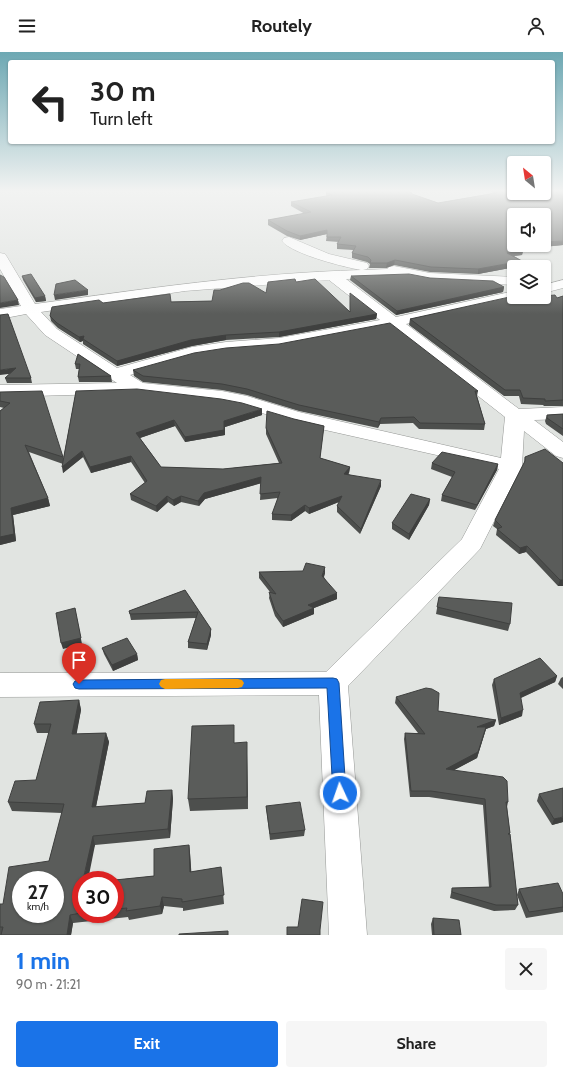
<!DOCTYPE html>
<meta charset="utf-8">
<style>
:root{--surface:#fff;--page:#f6f6f6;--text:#222;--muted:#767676;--accent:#1a73e8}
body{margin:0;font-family:Cabin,sans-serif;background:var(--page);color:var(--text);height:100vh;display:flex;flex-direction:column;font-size:15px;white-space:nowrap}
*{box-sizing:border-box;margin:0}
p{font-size:13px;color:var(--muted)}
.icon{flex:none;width:22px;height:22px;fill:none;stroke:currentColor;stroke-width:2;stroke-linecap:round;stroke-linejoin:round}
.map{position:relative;height:883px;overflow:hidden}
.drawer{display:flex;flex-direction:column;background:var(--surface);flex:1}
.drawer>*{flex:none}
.banner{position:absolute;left:8px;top:8px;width:547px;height:84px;border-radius:4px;box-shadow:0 1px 3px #0004;background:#fff;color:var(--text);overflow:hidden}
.needle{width:26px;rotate:330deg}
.tools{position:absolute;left:507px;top:104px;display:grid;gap:8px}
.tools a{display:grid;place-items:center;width:44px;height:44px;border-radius:4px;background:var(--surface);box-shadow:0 1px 3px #0004;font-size:20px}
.speed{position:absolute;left:12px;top:819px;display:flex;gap:8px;font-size:20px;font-weight:700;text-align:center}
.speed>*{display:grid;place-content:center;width:52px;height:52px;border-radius:50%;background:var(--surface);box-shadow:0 1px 3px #0004;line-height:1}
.speed small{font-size:10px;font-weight:400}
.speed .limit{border:6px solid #d22;background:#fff;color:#111}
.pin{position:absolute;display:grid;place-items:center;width:34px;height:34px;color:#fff;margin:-41px -17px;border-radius:50% 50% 50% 0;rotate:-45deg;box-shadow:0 0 4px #0007}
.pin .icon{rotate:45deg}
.me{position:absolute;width:44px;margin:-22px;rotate:357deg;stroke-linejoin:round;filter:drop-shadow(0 0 3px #0008)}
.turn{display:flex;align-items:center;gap:14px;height:84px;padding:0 16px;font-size:18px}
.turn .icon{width:52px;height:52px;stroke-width:2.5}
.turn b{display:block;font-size:28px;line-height:34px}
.round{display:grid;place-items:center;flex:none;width:42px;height:42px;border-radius:4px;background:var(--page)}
.headline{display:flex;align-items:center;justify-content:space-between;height:68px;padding:0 16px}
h1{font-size:24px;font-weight:800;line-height:30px;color:var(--accent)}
.cta{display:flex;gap:8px;margin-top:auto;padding:8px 16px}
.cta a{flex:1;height:46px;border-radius:4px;background:var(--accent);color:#fff;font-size:16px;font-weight:800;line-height:46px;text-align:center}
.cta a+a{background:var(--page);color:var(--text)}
header{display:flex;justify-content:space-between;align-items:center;height:52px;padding:0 16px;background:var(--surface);font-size:18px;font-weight:800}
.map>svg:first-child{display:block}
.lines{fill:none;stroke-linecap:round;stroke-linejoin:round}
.street-casing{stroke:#959795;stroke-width:1}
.street{fill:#fff;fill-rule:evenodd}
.wall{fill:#4d4f4d}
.shaded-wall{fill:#3f403f}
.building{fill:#5a5c5a;stroke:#3f403f;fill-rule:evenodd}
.route{fill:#1a73e8;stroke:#114b97}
.slow{fill:#f59e0b}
</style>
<header><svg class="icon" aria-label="menu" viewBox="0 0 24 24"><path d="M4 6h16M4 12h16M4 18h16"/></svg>Routely<svg class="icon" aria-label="person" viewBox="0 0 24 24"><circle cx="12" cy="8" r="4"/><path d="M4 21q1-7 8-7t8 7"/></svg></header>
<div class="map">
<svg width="563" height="883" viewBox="0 0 563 883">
<rect width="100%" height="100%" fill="#e1e4e1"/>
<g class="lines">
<defs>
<path id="street" d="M289 185 329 202 367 211 369 214 367 217 363 218 387 217 389 215 394 214 430 221 514 225V233L430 229 409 225 346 227 396 265 514 239V245H520L519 246 406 272 519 357 563 355V367L534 368 563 390V406L556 404 524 379 522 414 480 497 348 634 367 883H329L319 643 0 645V621L326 620 462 487 499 417 294 371 243 355 222 351 138 341 0 345V333L117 331 45 283 26 262 0 267V257L21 254 0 217V201L5 202 7 205 35 252C143 237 251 221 361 218 344 215 292 202 282 189L284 186ZM329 228 380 268 279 286 226 290 192 295 117 316 57 277 41 260 185 239ZM390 275 505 365 501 406 299 360 247 344 222 339 143 331 130 323 194 305 226 300 279 296Z
M563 228V236L544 241V233Z"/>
</defs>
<use href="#street" class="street-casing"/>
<use href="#street" class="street"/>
</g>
<path class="wall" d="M490 139H514L563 193 521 197 523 199 522 203 514 204 522 209 521 214 478 222 430 220 394 213 386 216H369L370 212 367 210 352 206V201L353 198 337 197V192L339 190 326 189 327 182 300 188 287 184 268 173V168L305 162 291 154V150L326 144V140L412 142 438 151 493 141Z
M22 224 45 244 46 249 36 250 23 228Z
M351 224 430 226 504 235 503 240 396 263 350 228Z
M296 230 350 260 377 262 376 267 279 285 226 288 192 294 117 314 83 292V289L80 290 58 276 51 269 50 264 103 251 212 249 266 241Z
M563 244V354H544L543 353 521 352 519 344H504L409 273 410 267 514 245 557 246Z
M0 263 31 326 32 331H7L5 326 10 322Z
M78 302 111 324 112 330H79L78 325 79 317H76L75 312Z
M133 318 478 339 477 344 485 372 484 378 419 377 413 371 380 372 378 376 299 359 247 343 222 338 143 330 134 324Z
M76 339 262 363 225 375V383L185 390 175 374 140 386 161 415 223 417 279 411 266 382V376L294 367 324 374 320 406 350 415 349 421 348 422 381 434 360 482 337 460V454L339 450 309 462 305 459 291 469 272 468V462L278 446 260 448 261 431 205 447 199 454 181 450 174 454 168 450 157 460 131 448 130 442 145 431 131 410 91 421 83 405 63 421V412L29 400 48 446 50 454 13 463 16 489 0 493V359L4 356 0 355V340L63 405V408Z
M563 362V384L546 372 545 369 547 363Z
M525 405 563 411V534H558L526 500 519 502 496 483 497 477 493 474 495 468 524 411Z
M432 411 498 412 497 418 475 458 441 449 442 443 452 425 431 417Z
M430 447 429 453 409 488 392 477V471Z
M259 520 325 521 324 525 337 547 314 556V562L283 575 275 564 269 546 270 540 259 526Z
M185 538 211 577V583L207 598 188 596V590L196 566 131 568 129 559Z
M439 545 510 572 508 579 436 562Z
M102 596 137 602 138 608 113 619 104 602Z
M557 624 555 630 521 646 522 664 499 673 492 633 494 627Z
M563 625V637L558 632 561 626Z
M396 645 438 659 496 668 494 674 486 677 477 706 454 718 508 750 507 755 518 853 515 858 494 859 450 846 452 836 489 835 483 753 429 745H410L404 687 405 681H418L395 651Z
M79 648 81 658 76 682 106 681 109 690 96 755 145 751 172 738 173 747 170 786 95 793 81 828V862H115V828L154 824 189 793 190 801 191 820 221 815 224 852 183 859V856L164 854 162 862 129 868 128 865 73 871 71 883H0V852H3L49 809 62 761 12 759 8 750 36 728 49 681H37L34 672Z
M235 691 247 702 248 757 190 759 188 747Z
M539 742 563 770 552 773 537 749Z
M266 754 305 778 304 784 270 788Z
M519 837 563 842V860L526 866 517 843Z
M433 866 461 883H432L431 872Z"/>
<path class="shaded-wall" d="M327 178V182L300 188V184Z
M563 189V193L514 198 515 193H544V190Z
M523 199 522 203 506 205 507 201Z
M395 208 394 213 386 216 387 211Z
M522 209 521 214 478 222V217Z
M504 235 503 240 396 263 397 259Z
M88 238V243L55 248 54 243Z
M45 244 46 249 36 250 35 246Z
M18 248 19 253 0 256V251Z
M377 262 376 267 279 285V280Z
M226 283V288L192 294 117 314V309L191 288Z
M84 284 83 287V289L80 290 79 285Z
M16 316 17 321 0 323V318Z
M262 357V363L225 375V383L185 390V385L224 369Z
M381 366 380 372 378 376 379 370Z
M174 368 175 374 137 387 136 381Z
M82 399 83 405 63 421 62 415Z
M131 404V410L91 421 90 415Z
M498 412 497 418 475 458 477 453Z
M350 415 349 421 344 428V422Z
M261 425 262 431 205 447 199 454 198 449 204 441Z
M381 428V434L360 482 361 477Z
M167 444 168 450 157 460 156 454Z
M181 444V450L174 454 173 448Z
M342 444 341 449 309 462V456Z
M48 446 50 454 13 463 16 489 0 493V485L11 456Z
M430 447 429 453 409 488V482Z
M305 453V459L291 469V463Z
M527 494 526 500 519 502 520 496Z
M325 515V521L322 530V524Z
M560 528H563V534H558Z
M337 541V547L314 556V562L283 575V569L308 553Z
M75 556 82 592 63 597 61 591Z
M211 577V583L207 598V592Z
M137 602 138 608 113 619 112 613Z
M557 624 555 630 518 647 520 641Z
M79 648 81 658 75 691 72 682Z
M523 658 522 664 499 673 501 666Z
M496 668 494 674 486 677 477 706 445 723 446 717 477 675Z
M106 681 109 690 94 764 92 755Z
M247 690V702L248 757 247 745Z
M172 738 173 747 170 786 168 777Z
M563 765V770L552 773 554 767Z
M93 784 95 793 88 828H83Z
M189 793 190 801 192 829 190 820Z
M162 845 164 854 162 862 160 854Z
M70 863 73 871 71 883H67Z"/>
<path class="building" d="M332 139H408L412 141V142L438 151 497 141 495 139H514V141H544V139H563V189L544 190V163H514V193H515L523 199 507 201 522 209 478 217 431 215 395 208 387 211H370L371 208 368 205 352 201 356 194 337 192 341 185H327V178L300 184 287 179 268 168 311 160 291 150 332 143 326 140Z
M31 222 45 244 35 246 22 224Z
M409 222 430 226 493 229 504 235 397 259 351 224Z
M0 223 4 225 18 248 0 251Z
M295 227 296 230 315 227 350 260V241L377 262 279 280 226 283 191 288 117 309 83 287 84 284 79 285 57 271 50 264 52 255 99 248 103 251 170 242 171 250 212 249 214 238H220L243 231H249L266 241 268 230Z
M75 228 88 238 54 243 56 232Z
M555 243 557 246 563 244V348L545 349V347L523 346 520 338H505L410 267 514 244V245H544V244Z
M8 262 31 326H5L16 316 0 318V263Z
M390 271 478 339H475L485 372 420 371 414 365 381 366 379 370 299 353 247 337 222 332 143 324 133 318 194 301 226 296 279 292Z
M78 302 111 324 78 325 80 312H75Z
M137 337 221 347 242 351 262 357 224 369V378L185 385 174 368 136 381 161 415 223 417 282 411 266 376 267 359 294 367 324 374 320 406 350 415 344 422 381 428 361 477 337 454 342 444 309 456 305 453 291 463 272 462 280 440 260 442 261 425 204 441 198 449 181 444 173 448 167 444 156 454 130 442 147 429 131 404 90 415 82 399 62 415 76 339Z
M42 339 63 405 25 393 48 446 11 456 14 482 0 485V359L10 351 0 349V340Z
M563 362V377L547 366V363Z
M545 397 563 411V528H560L527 494 520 496 497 477 502 475 495 468 525 409V405Z
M442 400 498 412 477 453 442 443 455 420 432 411Z
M411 442 430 447 409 482 392 471Z
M306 511 325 515 322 524 337 541 308 553 314 556 283 569 275 558 269 540 276 542 259 520 303 519Z
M185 538 211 577 207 592 188 590 198 560 130 562 129 559Z
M439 545 512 551 510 572 437 555Z
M75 556 81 586 61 591 56 561Z
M127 586 137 602 112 613 102 596Z
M540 606 557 624 520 641 523 658 501 666 494 627Z
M426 636 432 637 439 641 438 659 496 668 477 675H486L478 700 446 717 503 725 507 729 508 750H506L510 781 508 782H510L518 853H496L452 840V836L491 835 485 747 431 739H411L405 681 425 682 396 645Z
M79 648 72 682 106 681 92 755 145 751 147 739 172 738 168 777 93 784 83 828H81V861L70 863 67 883H1L3 875H0V852H3L9 815 49 809 64 752 8 750 15 729 36 728 51 672H34L40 650ZM21 828H55V862H21Z
M234 673V691L247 690V745L188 747 192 674Z
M563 736V765L554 767 539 742Z
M300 750 305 778 270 782 266 754Z
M189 793 190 820 221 815 224 843 182 850V847L162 845 160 854 126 859 127 856 115 857V828L154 824V797Z
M558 831 563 842V855L529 860 519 837Z
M302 847 323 850 320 878V883H287V875H298Z
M433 866 459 868 461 883H434Z
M228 879V883H179V882Z"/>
<linearGradient id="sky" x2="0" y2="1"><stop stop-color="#6da8b3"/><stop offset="0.53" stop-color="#f2f3f2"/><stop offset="1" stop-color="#f2f3f2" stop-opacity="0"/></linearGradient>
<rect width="563" height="262" fill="url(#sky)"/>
<path class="route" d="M333 626 337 627 339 631 346 741 344 745 340 747 335 745 333 741 327 636 79 637 75 636 73 632 75 629 79 628Z"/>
<path class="slow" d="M165 627H238L242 628 244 631 242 635 238 636 165 637 161 635 159 632 161 628Z"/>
</svg>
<div class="tools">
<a><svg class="needle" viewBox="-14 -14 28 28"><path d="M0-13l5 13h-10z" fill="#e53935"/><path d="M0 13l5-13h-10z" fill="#767676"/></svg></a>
<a><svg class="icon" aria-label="sound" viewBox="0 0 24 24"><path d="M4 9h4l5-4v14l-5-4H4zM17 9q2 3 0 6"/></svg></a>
<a><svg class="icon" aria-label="layers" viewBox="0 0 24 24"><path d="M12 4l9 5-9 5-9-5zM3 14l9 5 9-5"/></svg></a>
</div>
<div class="speed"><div>27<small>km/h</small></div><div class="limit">30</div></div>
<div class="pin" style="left:79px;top:632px;background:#d93025"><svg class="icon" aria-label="arrive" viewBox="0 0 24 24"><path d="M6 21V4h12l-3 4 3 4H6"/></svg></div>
<svg class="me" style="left:340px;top:741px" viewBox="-20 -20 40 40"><circle r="17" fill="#1a73e8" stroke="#fff" stroke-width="3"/><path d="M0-11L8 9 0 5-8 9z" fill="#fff"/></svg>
<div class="banner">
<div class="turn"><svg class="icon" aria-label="left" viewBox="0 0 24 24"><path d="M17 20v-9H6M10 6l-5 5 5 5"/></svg><div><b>30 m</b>Turn left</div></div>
</div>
</div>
<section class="drawer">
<div class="headline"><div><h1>1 min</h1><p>90 m · 21:21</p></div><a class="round"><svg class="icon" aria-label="close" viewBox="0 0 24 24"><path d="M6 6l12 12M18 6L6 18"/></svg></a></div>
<div class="cta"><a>Exit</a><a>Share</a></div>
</section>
